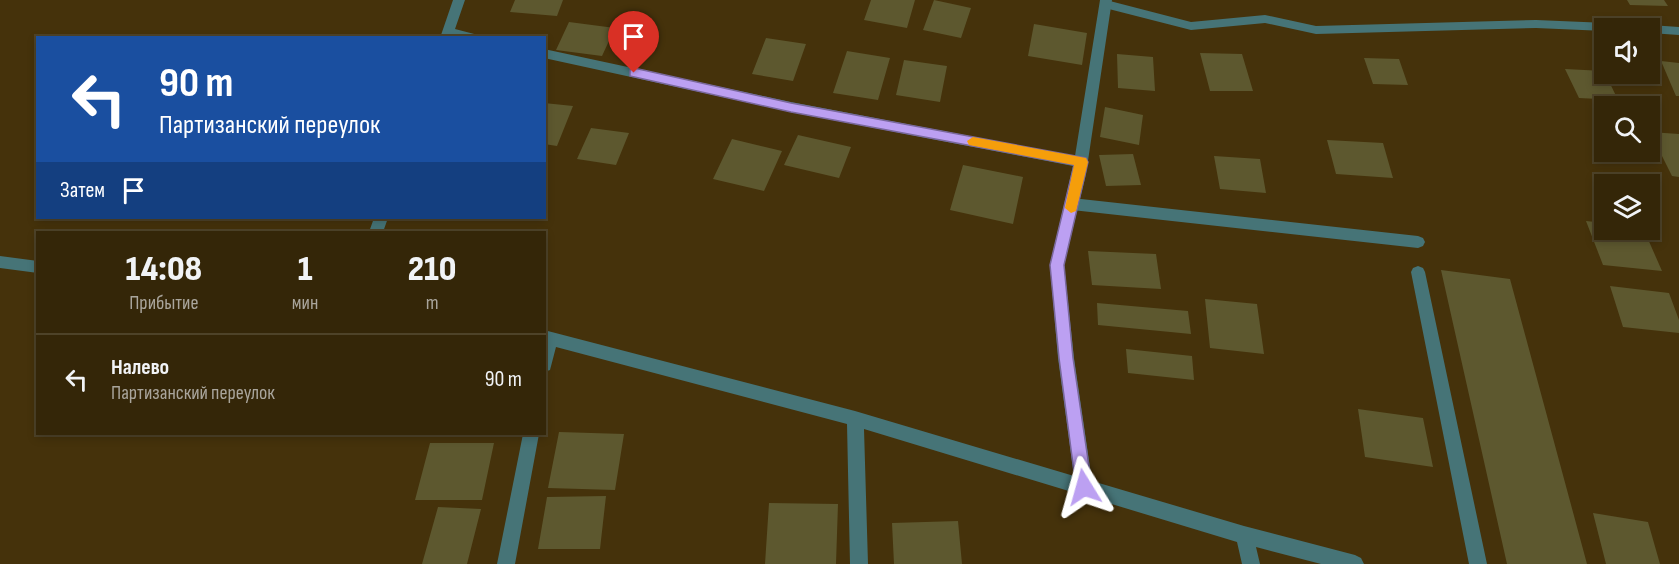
<!DOCTYPE html>
<html lang="ru">
<meta charset="utf-8">
<style>
:root{--surface:#342608;--page:#3c2e12;--text:#f1f3f6;--muted:#a9a59c;--line:#4e4329}
body{margin:0;font-family:"Sofia Sans Condensed",sans-serif;background:var(--page);color:var(--text);height:100vh;display:flex;flex-direction:column;font-size:22px;white-space:nowrap}
*{box-sizing:border-box;margin:0}
p{font-size:20px;color:var(--muted)}
.icon{flex:none;width:33px;height:33px;fill:none;stroke:currentColor;stroke-width:2;stroke-linecap:round;stroke-linejoin:round}
.map{position:relative;flex:1;overflow:hidden}
.sheet{position:absolute;left:36px;top:231px;width:510px;height:204px;display:flex;flex-direction:column;background:var(--surface);border-radius:0px;box-shadow:0 3px 9px #0003,0 0 0 2px var(--line)}
.sheet>*{flex:none}
.guide{position:absolute;left:36px;top:36px;width:510px;height:183px;border-radius:0px;box-shadow:0 3px 9px #0003,0 0 0 2px var(--line);background:#1a4fa0;color:#fff;overflow:hidden}
.tools{position:absolute;left:1594px;top:18px;display:grid;gap:12px}
.tools a{display:grid;place-items:center;width:66px;height:66px;border-radius:0px;background:var(--surface);box-shadow:0 3px 9px #0003,0 0 0 2px var(--line);font-size:30px}
.pin{position:absolute;display:grid;place-items:center;width:51px;height:51px;color:#fff;margin:-62px -26px;border-radius:50% 50% 50% 0;rotate:-45deg;box-shadow:0 0 6px #0007}
.pin .icon{rotate:45deg}
.me{position:absolute;width:66px;margin:-33px;rotate:352deg;stroke-linejoin:round;filter:drop-shadow(0 0 4px #0008)}
.turn{display:flex;align-items:center;gap:21px;height:126px;padding:0 24px;font-size:27px}
.turn .icon{width:78px;height:78px;stroke-width:2.5}
.turn b{display:block;font-size:42px;line-height:51px}
.then{display:flex;align-items:center;height:57px;padding:0 24px;background:#0003;gap:12px;font-size:22px}
.eta{display:flex;justify-content:space-evenly;align-items:center;height:102px;text-align:center}
.eta b{font-size:36px;font-weight:800;line-height:42px}
ul{padding:0;list-style:none}
li{display:flex;align-items:center;gap:18px;height:90px;padding:0 24px;border-top:2px solid var(--line)}
li div{flex:1}
li b{display:block;font-size:22px}
li em{font-style:normal}
.map>svg:first-child{display:block}
.building{fill:#5d582f}
.lines{fill:none;stroke-linecap:round;stroke-linejoin:round}
.service{fill:#467477;fill-rule:evenodd}
.minor{fill:#467477;fill-rule:evenodd}
.route{fill:#bca0f2;stroke:#7a689d;stroke-width:1.5}
.slow{fill:#f59e0b}
</style>
<div class="map">
<svg width="1679" height="564" viewBox="0 0 1679 564">
<rect width="100%" height="100%" fill="#45320b"/>
<path class="building" d="M515 0H563L557 16 510 12Z
M871 0H915L907 28 864 20Z
M934 0 971 8 961 38 923 30Z
M1627 0H1664L1668 6 1630 5Z
M569 22 615 28 602 56 556 50Z
M1034 24 1087 33 1082 65 1028 56Z
M766 38 806 44 793 81 752 74Z
M847 51 890 58 878 100 833 93Z
M1200 53 1242 54 1253 91H1210Z
M1117 54 1153 57 1155 91 1118 88Z
M1364 58 1399 59 1408 85 1373 84Z
M904 60 947 66 940 102 896 95Z
M1661 61 1679 63V96H1676Z
M1565 69 1604 71 1618 100 1579 98Z
M544 103 573 106 557 146 544 144Z
M1105 107 1143 115 1139 145 1100 137Z
M591 128 629 133 616 165 577 159Z
M1650 132 1679 134V177L1672 176Z
M798 135 851 147 839 178 784 165Z
M732 139 782 151 764 191 713 179Z
M1327 140 1383 143 1393 178 1336 174Z
M1133 154 1141 185 1106 186 1099 155Z
M1214 156 1260 159 1266 193 1220 189Z
M963 165 1023 177 1013 224 950 210Z
M1586 221 1605 223V230H1644L1662 271 1603 265Z
M1088 251 1156 254 1161 289 1092 285Z
M1441 270 1510 279 1587 564H1507Z
M1610 286 1669 293 1679 320V333L1623 327Z
M1205 299 1257 304 1264 354 1210 348Z
M1097 303 1188 311 1191 334 1098 325Z
M1126 349 1192 356 1194 380 1128 373Z
M1358 409 1423 418 1433 467 1365 457Z
M559 432 624 434 615 490 548 488Z
M430 443H494L482 500H415Z
M606 496 600 549H538L547 497Z
M769 503 838 504 836 564H765Z
M438 507 481 509 467 564H422Z
M1593 513 1648 522 1660 564H1606Z
M958 521 962 564H894L892 523Z"/>
<g class="lines">
<path class="service" d="M1106 0 1191 22 1265 15 1316 26 1536 20 1631 24 1637 28H1605V31L1536 28 1316 34 1265 23 1191 30 1101 7V1Z
M1650 25 1679 27V35L1650 33V28H1644Z
M1072 198 1418 236 1423 238 1425 242 1423 246 1418 248 1072 210 1067 208 1065 204 1067 200Z
M1418 266 1423 268 1425 272 1487 564H1469L1411 272 1413 268Z"/>
<path class="minor" d="M453 0H465L455 29 478 35 480 38H440Z
M1100 0H1112L1086 174 1064 265 1074 358 1092 481 1244 526 1355 555 1361 558 1364 564H1321L1256 547 1260 564H1242L1237 542 864 429 868 564H850L847 424 556 347 550 370 544 372V330L855 411 1074 476 1058 358 1050 265 1073 166 791 112 544 58V49L791 102 1075 156Z
M374 218H388L383 232H369Z
M0 256 38 261V273L0 268Z
M523 434H539L515 564H497Z"/>
</g>
<path class="route" d="M634 68 791 103 1086 158 1088 162 1064 265 1073 358 1092 487 1089 492 1084 495 1078 492 1076 487 1059 358 1050 265 1074 165 791 112 630 76V70Z"/>
<path class="slow" d="M973 137 1086 158 1088 162 1076 211 1071 213 1065 208 1074 165 969 145 967 141Z"/>
</svg>
<div class="tools">
<a><svg class="icon" aria-label="sound" viewBox="0 0 24 24"><path d="M4 9h4l5-4v14l-5-4H4zM17 9q2 3 0 6"/></svg></a>
<a><svg class="icon" aria-label="search" viewBox="0 0 24 24"><circle cx="10" cy="10" r="6"/><path d="M15 15l6 6"/></svg></a>
<a><svg class="icon" aria-label="layers" viewBox="0 0 24 24"><path d="M12 4l9 5-9 5-9-5zM3 14l9 5 9-5"/></svg></a>
</div>
<div class="pin" style="left:634px;top:73px;background:#d93025"><svg class="icon" aria-label="arrive" viewBox="0 0 24 24"><path d="M6 21V4h12l-3 4 3 4H6"/></svg></div>
<svg class="me" style="left:1084px;top:487px" viewBox="-20 -20 40 40"><path d="M0-17L14 15 0 8-14 15z" fill="#bca0f2" stroke="#fff" stroke-width="4"/></svg>
<div class="guide">
<div class="turn"><svg class="icon" aria-label="left" viewBox="0 0 24 24"><path d="M17 20v-9H6M10 6l-5 5 5 5"/></svg><div><b>90 m</b>Партизанский переулок</div></div>
<div class="then">Затем<svg class="icon" aria-label="arrive" viewBox="0 0 24 24"><path d="M6 21V4h12l-3 4 3 4H6"/></svg></div>
</div>
<section class="sheet">
<div class="eta">
<div><b>14:08</b><p>Прибытие</p></div>
<div><b>1</b><p>мин</p></div>
<div><b>210</b><p>m</p></div>
</div>
<ul>
<li><svg class="icon" aria-label="left" viewBox="0 0 24 24"><path d="M17 20v-9H6M10 6l-5 5 5 5"/></svg><div><b>Налево</b><p>Партизанский переулок</p></div><em>90 m</em></li>
</ul>
</section>
</div>
